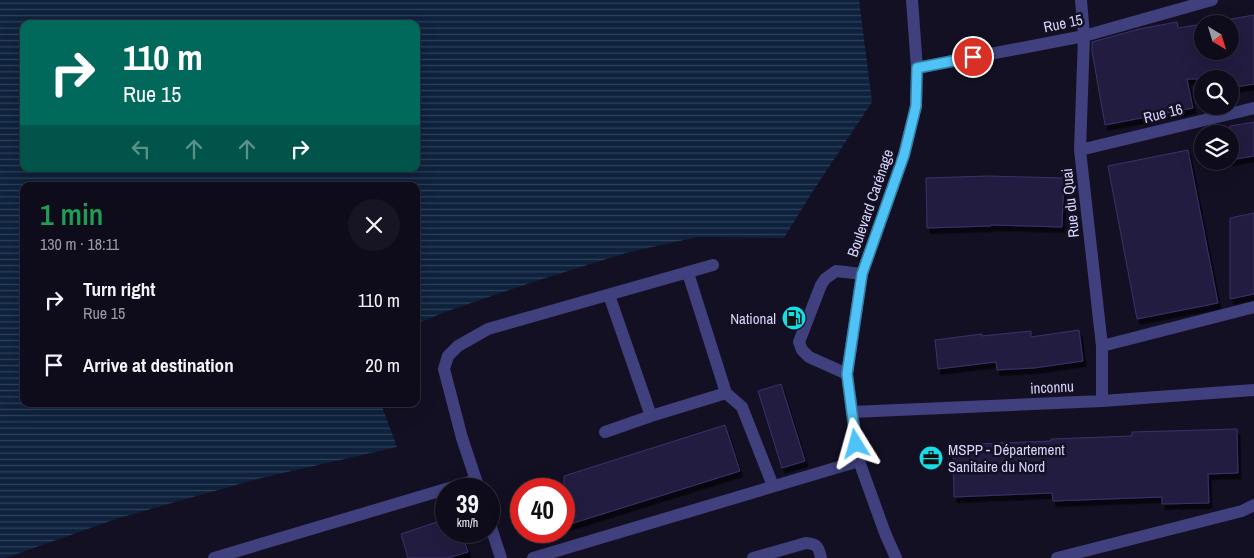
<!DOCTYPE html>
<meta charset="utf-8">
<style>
:root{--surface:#0e0c1a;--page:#171523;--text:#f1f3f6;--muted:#9b9ba2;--line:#2e2c39}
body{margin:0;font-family:"Archivo Narrow",sans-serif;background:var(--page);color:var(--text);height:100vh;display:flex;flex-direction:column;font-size:19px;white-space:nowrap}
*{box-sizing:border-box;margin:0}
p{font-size:16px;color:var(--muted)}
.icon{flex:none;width:28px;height:28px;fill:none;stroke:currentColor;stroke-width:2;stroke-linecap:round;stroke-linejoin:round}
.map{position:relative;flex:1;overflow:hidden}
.side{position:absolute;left:20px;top:182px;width:400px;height:225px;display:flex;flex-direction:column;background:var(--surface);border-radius:10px;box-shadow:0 5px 20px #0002,0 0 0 1px var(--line)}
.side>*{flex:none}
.banner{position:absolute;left:20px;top:20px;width:400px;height:152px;border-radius:10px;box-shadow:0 5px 20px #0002,0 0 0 1px var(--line);background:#00695c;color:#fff;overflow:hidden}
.needle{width:32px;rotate:142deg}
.controls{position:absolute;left:1194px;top:15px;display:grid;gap:10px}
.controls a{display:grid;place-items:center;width:45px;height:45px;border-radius:50%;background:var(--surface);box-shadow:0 5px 20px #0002,0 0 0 1px var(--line);font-size:25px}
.speed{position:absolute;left:435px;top:478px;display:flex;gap:10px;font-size:25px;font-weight:700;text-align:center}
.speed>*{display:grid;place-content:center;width:65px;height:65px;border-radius:50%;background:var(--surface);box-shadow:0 5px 20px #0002,0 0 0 1px var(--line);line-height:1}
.speed small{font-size:12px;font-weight:400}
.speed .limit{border:8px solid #d22;background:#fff;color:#111}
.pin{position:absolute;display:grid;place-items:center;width:42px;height:42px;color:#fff;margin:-21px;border:2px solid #fff;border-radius:50%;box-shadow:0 1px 5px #0007}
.me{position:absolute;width:55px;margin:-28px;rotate:352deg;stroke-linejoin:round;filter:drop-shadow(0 0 4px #0008)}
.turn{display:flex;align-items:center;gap:18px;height:105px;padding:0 20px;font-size:22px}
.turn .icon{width:65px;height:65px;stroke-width:2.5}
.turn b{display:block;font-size:35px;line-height:42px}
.lanes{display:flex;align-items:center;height:48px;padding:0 20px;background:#0003;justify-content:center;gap:25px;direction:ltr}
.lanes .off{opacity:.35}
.round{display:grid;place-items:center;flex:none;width:52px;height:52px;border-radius:26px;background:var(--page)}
.summary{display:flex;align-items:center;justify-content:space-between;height:85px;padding:0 20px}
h1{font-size:30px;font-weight:600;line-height:38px;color:#1e9e55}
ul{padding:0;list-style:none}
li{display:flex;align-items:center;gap:15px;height:65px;padding:0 20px}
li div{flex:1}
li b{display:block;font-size:19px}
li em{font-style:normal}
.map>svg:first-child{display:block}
.water{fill:url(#water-rules);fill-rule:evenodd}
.building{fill:#231e41;stroke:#3a326b;filter:url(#shadow)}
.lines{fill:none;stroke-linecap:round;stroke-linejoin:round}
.service{stroke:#3f407d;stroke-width:12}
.minor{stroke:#3f407d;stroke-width:12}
.tertiary{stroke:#3f407d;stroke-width:12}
.route-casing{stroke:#337fa1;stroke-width:12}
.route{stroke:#4fc3f7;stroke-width:9}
.labels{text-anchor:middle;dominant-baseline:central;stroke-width:5;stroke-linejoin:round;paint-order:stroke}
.street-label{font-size:15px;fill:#d7d5fb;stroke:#121022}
.poi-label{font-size:15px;fill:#d7d5fb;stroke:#121022;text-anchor:end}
</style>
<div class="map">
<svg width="1254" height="558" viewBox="0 0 1254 558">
<defs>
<pattern id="water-rules" width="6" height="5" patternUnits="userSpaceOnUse" patternTransform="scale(1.25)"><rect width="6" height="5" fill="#0e223d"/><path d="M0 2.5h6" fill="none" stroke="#30415a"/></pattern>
<filter id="shadow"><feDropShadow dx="3" dy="5.5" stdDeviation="0" flood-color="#0009"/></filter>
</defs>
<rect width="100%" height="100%" fill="#121022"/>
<path class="water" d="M0 0H859L872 102 811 194 784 238 697 237 626 253 536 281 445 312 416 324V186H24V404H381L397 447 257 479 119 518 5 558H0ZM24 24H416V169H24Z"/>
<path class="building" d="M1254 15V84L1230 88V79H1187L1193 108 1105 125 1092 51V42L1139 29 1177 22 1178 28 1202 24V51H1230V24H1203Z
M1254 122V156L1230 160V126Z
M1188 150 1218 303 1137 319 1108 166Z
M988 176 1064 178 1062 227 991 225V226L927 228 926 178Z
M1254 213V294L1230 299V218Z
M1079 330 1083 361 1034 368 997 370 996 362 938 369 935 340 982 334V336L1031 331V337Z
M781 384 805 461 782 468 758 391Z
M725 425 740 471 564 526V476Z
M1237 429 1238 473 1208 474 1209 503 1162 504V497L1053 501 1052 493 954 497 953 445 1051 441V439L1132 436V432Z
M446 519V531H461L468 552 448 558H408L401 534Z"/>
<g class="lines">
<path class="service" d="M688 273 726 393
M609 295 651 416
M847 374 809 357 802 350 799 342 821 285 825 279 836 271 862 274
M605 432 651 416 726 393 742 407 773 486
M476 480 462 438 444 369 448 356 458 346 488 329 713 265
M446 489 476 480 479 489
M489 521 501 558
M214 558 446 489
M533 558 859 461
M753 558 806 543C817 544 819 547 821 558
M1057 558 1242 511 1254 505"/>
<path class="minor" d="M1081 0 1084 36 1080 150 1102 346V401
M917 68 1084 36 1212 0
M1080 150 1254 108
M1102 346 1254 307
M852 412 1102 401 1254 390"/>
<path class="tertiary" d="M896 558 885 533 859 461 847 374 862 274 904 155 916 106 917 68 912 0"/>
</g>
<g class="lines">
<defs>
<path id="route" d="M856 444 847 374 862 274 904 155 916 106 917 68 973 57"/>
</defs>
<use href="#route" class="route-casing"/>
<use href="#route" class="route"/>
</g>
<defs>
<symbol id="fuel-disc" viewBox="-11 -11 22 22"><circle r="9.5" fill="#14dee7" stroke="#121022"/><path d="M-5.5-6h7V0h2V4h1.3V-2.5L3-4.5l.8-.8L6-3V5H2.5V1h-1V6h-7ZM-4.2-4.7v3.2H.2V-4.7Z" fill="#111"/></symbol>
<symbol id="office-disc" viewBox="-11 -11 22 22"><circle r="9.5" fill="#14dee7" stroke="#121022"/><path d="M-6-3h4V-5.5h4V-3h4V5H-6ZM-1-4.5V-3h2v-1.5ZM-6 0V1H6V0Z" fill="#111"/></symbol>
</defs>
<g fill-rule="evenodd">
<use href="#fuel-disc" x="780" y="304" width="28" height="28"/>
<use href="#office-disc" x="917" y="444" width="28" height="28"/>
</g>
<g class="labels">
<g class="street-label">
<text transform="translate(1063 23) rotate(-12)">Rue 15</text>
<text transform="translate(1163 113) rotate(-14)">Rue 16</text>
<text transform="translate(870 203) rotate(-71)">Boulevard Carénage</text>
<text transform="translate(1070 203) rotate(-96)">Rue du Quai</text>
<text transform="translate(1052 387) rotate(-3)">inconnu</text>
</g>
<g class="poi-label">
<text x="776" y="318">National</text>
<text x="948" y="449" text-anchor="start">MSPP - Département<tspan x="948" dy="17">Sanitaire du Nord</tspan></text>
</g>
</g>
</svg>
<div class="controls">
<a><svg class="needle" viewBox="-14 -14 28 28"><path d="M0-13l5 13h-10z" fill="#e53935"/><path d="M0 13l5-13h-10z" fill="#9b9ba2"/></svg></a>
<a><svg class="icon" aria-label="search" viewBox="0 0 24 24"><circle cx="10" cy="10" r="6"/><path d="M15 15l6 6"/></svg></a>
<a><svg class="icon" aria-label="layers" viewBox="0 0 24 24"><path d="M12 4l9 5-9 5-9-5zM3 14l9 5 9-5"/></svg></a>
</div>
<div class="speed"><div>39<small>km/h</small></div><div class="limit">40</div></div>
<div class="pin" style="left:973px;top:57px;background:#d93025"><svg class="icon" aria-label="arrive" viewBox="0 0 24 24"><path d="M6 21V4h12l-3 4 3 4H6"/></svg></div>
<svg class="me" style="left:856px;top:444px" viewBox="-20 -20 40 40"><path d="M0-17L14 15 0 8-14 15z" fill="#4fc3f7" stroke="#fff" stroke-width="4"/></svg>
<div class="banner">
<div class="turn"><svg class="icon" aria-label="right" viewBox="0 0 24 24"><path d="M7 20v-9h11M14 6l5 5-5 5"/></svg><div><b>110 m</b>Rue 15</div></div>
<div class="lanes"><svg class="icon off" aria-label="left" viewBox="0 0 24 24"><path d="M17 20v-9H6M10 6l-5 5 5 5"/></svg><svg class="icon off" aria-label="ahead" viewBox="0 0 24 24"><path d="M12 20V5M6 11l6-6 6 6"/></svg><svg class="icon off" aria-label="ahead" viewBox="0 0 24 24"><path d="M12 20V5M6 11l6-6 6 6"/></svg><svg class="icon" aria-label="right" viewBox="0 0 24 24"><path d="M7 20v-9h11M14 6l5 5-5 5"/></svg></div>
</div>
<section class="side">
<div class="summary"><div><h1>1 min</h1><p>130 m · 18:11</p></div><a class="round"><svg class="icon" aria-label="close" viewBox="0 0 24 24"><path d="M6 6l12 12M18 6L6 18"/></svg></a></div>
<ul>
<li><svg class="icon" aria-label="right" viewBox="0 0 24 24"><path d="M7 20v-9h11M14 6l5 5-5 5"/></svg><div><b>Turn right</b><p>Rue 15</p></div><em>110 m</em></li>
<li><svg class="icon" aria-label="arrive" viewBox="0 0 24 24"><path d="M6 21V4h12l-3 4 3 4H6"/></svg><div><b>Arrive at destination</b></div><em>20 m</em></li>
</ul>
</section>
</div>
